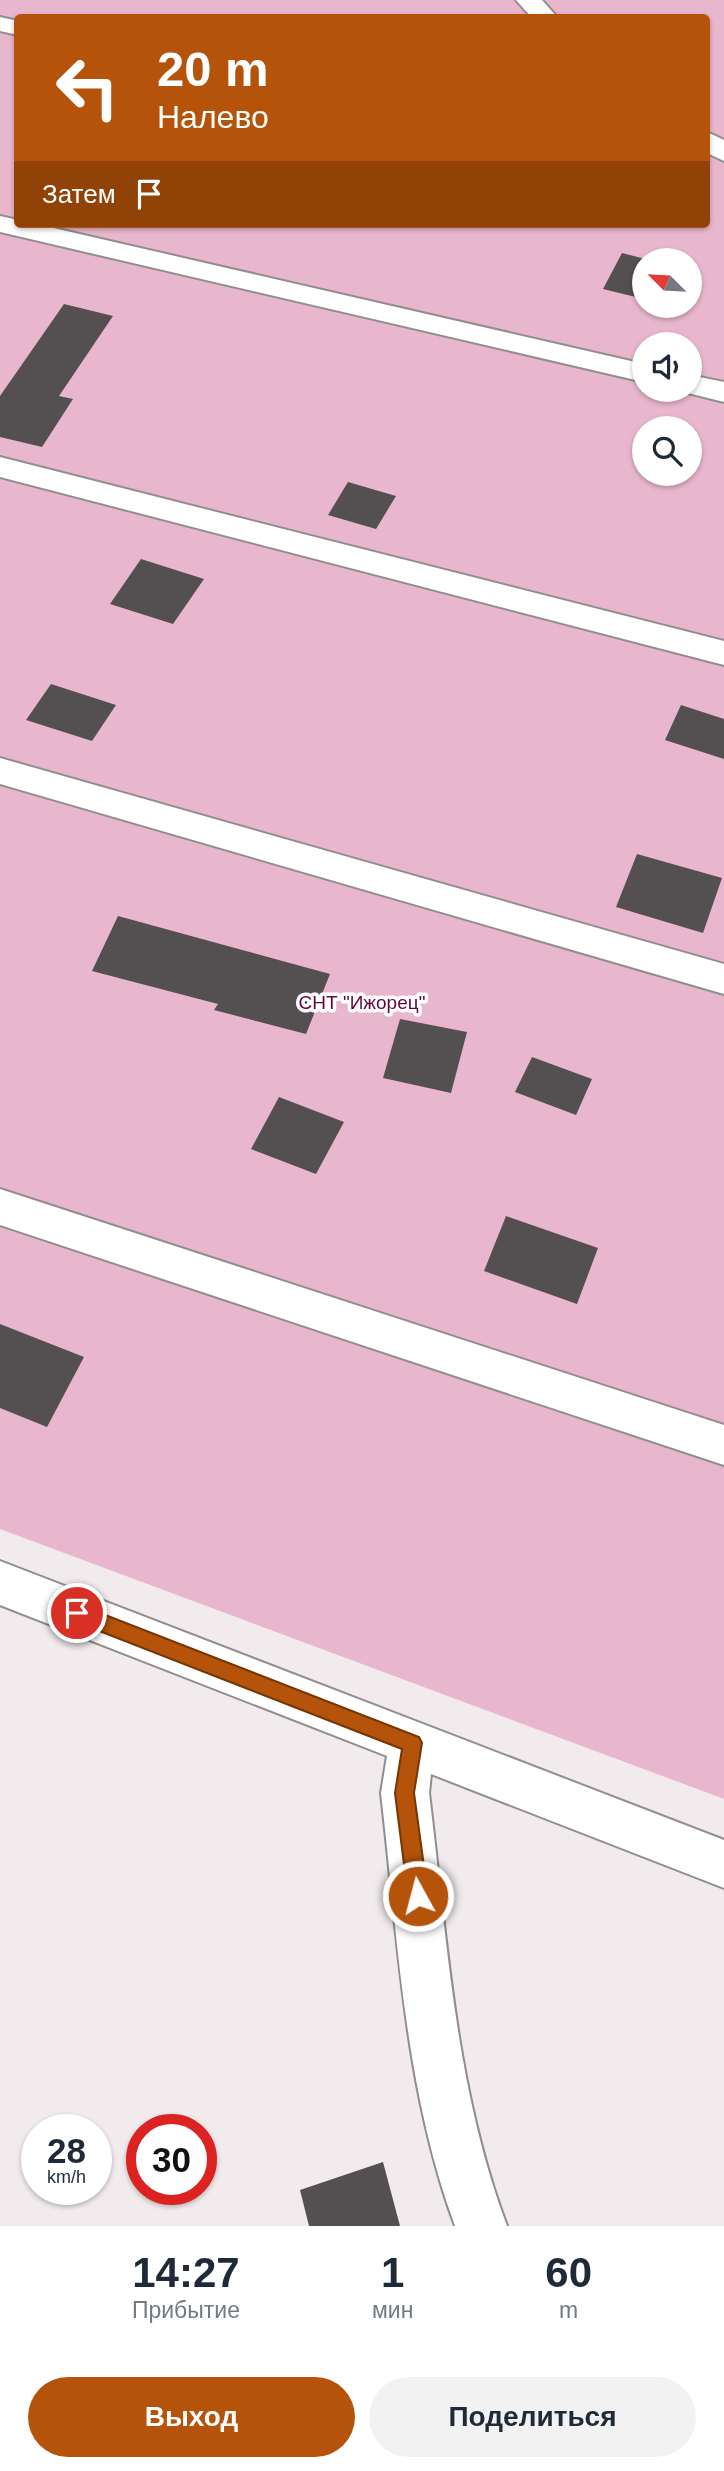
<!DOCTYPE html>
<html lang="ru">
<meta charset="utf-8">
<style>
:root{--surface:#fff;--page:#f2f2f3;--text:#1f2937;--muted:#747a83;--accent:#b45309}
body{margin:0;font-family:Helvetica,sans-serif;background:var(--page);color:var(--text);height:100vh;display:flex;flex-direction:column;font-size:26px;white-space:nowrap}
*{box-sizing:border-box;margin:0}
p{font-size:23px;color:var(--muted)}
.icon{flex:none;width:38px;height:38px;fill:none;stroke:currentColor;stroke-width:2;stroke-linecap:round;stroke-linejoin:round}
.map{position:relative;height:2226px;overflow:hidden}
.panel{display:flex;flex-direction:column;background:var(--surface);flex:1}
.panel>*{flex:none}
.guide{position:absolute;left:14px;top:14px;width:696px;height:214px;border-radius:7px;box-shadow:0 2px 5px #0004;background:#b45309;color:#fff;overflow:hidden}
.needle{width:46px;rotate:294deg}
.buttons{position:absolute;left:632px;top:248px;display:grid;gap:14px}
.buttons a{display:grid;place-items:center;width:70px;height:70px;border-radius:50%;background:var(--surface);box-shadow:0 2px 5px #0004;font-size:35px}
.speed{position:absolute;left:21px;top:2114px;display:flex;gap:14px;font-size:35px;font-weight:700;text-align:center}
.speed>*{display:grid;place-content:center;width:91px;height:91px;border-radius:50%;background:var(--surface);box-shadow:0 2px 5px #0004;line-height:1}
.speed small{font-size:18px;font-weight:400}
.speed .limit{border:10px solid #d22;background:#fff;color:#111}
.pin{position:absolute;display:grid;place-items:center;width:60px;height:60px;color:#fff;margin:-30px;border:4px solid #fff;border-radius:50%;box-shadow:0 2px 7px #0007}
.me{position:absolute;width:77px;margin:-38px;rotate:353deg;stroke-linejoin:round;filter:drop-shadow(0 0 5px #0008)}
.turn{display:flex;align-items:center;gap:24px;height:147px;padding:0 28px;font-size:32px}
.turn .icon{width:91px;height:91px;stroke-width:2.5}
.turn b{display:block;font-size:49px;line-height:60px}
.then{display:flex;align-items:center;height:66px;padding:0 28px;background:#0003;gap:14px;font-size:26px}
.eta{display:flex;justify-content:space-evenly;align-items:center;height:119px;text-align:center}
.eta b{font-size:42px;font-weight:800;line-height:49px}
.cta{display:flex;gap:14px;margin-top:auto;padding:14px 28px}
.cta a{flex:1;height:80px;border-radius:42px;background:var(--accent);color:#fff;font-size:28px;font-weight:800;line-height:80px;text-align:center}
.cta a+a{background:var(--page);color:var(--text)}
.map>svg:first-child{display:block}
.green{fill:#e9b7cd;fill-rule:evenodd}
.building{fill:#544f51}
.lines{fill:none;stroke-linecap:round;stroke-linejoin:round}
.minor-casing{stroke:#928d8f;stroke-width:4}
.minor{fill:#fff;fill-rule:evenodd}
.route{fill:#b45309;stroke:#753606;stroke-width:2}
.labels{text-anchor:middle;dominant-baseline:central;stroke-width:7;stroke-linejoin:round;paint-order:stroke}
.park-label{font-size:19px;fill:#62073e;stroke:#fff}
</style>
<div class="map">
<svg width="724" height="2226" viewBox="0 0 724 2226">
<rect width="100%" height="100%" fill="#f1ebed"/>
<path class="green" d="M0 0H724V1799L0 1529ZM18 18H707V224H18ZM644 261H690V306H644ZM644 345H690V390H644ZM644 429H690V474H644Z"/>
<path class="building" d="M622 253 653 261H644V299L603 289Z
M64 304 113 316 59 396 73 399 42 447 0 437V396Z
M348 482 396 496 376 529 328 515Z
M141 559 204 579 173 624 110 604Z
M51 684 116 705 92 741 26 720Z
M681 705 724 719V759L665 740Z
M637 854 722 878 703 933 616 907Z
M118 916 330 974 306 1034 214 1010 218 1004 92 971Z
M400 1019 467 1032 451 1093 383 1078Z
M532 1057 592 1079 576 1115 515 1092Z
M279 1097 344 1122 316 1174 251 1149Z
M506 1216 598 1248 577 1304 484 1271Z
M0 1324 84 1357 47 1427 0 1408Z
M383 2162 400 2226H309L300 2190Z"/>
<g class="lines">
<defs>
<path id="minor" d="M516 0H542L558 18H532Z
M0 17 18 21V35L0 31Z
M707 132 724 140V161L707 153Z
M0 216 18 220V224H36L644 364V382L0 232Z
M690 375 724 382V402L680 391 690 390Z
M0 457 724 641V665L0 477Z
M0 758 724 964V994L0 784Z
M0 1189 724 1425V1465L0 1225Z
M0 1561 724 1840V1888L431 1774 429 1793C447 1938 455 2089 507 2226H455C404 2088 398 1938 381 1793L387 1756 0 1605Z"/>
</defs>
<use href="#minor" class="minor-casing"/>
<use href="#minor" class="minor"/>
</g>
<path class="route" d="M77 1604 419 1737 422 1743 414 1793 428 1896 425 1903 418 1906 410 1903 408 1896 395 1793 402 1749 71 1620 68 1613 71 1607Z"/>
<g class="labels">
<g class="park-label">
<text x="362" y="1002">СНТ "Ижорец"</text>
</g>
</g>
</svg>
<div class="buttons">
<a><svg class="needle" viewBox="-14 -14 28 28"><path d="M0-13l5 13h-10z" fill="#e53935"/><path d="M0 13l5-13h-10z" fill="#747a83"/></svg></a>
<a><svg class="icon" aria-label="sound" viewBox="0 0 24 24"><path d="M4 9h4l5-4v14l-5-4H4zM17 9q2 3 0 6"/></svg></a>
<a><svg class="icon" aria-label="search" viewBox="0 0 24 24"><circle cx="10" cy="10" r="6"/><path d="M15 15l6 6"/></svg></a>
</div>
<div class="speed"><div>28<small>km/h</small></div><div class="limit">30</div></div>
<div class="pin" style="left:77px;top:1613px;background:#d93025"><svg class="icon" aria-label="arrive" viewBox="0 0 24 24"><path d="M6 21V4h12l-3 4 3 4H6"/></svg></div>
<svg class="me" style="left:418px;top:1896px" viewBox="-20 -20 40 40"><circle r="17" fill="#b45309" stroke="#fff" stroke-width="3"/><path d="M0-11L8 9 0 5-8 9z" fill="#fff"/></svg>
<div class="guide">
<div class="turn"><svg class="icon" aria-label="left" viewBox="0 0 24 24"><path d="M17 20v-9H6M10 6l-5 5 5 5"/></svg><div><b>20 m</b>Налево</div></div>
<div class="then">Затем<svg class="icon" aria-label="arrive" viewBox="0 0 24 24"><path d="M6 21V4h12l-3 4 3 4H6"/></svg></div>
</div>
</div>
<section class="panel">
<div class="eta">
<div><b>14:27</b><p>Прибытие</p></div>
<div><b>1</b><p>мин</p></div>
<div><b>60</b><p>m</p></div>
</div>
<div class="cta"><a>Выход</a><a>Поделиться</a></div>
</section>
